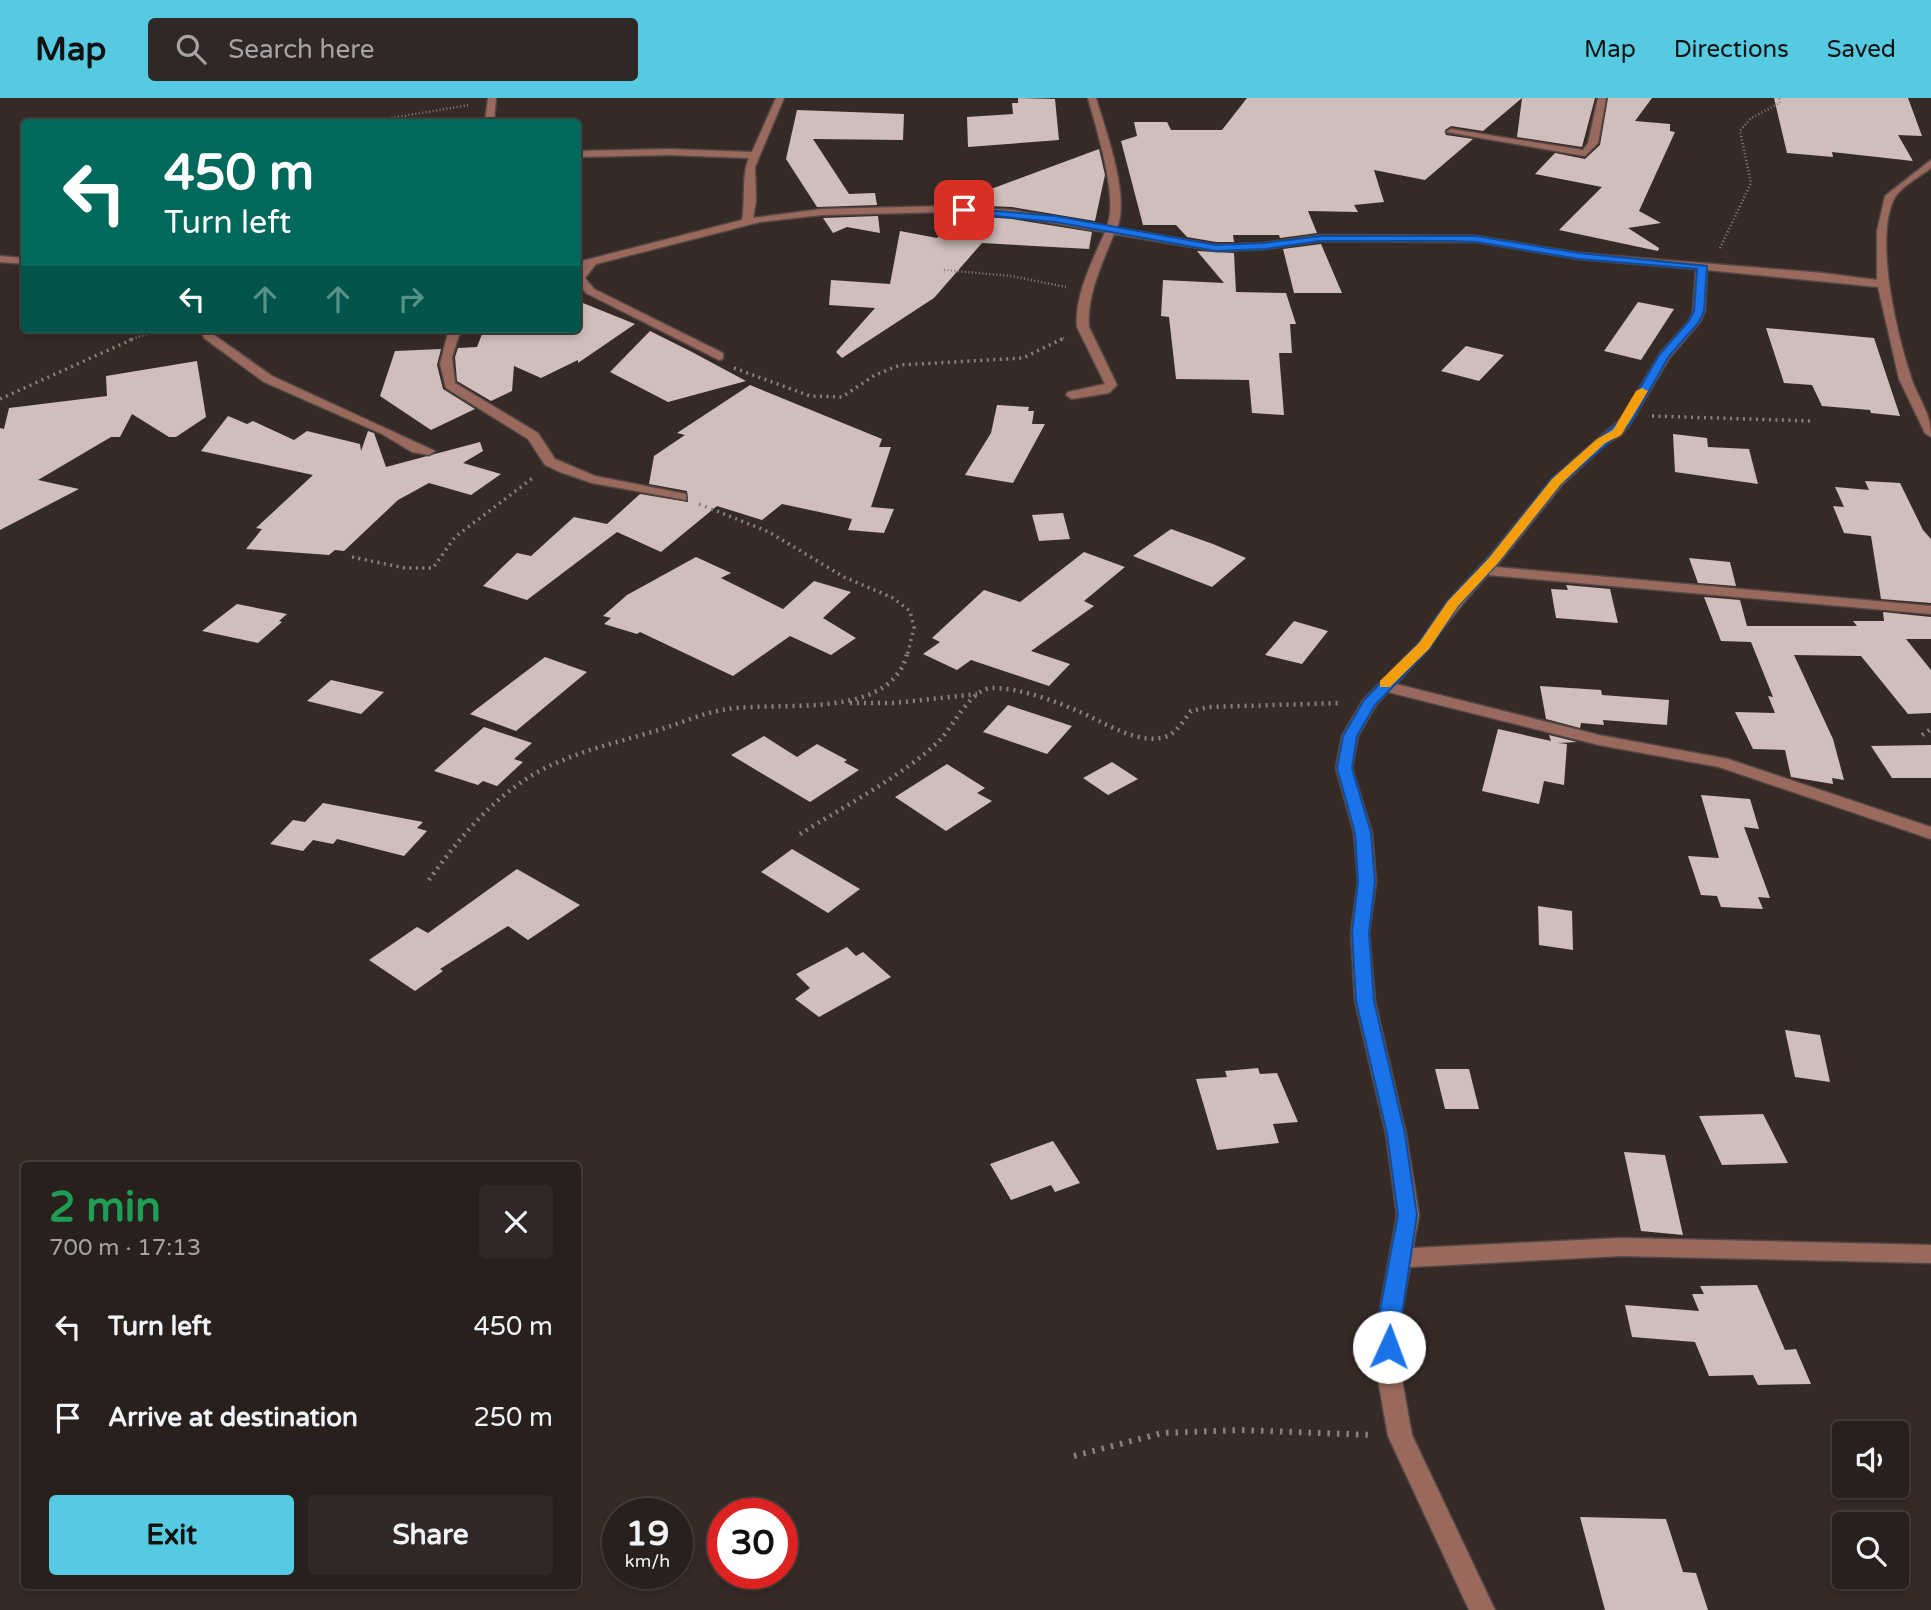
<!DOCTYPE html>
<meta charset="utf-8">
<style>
:root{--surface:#28201d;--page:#302826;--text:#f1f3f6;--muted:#a5a3a4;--line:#443e3b;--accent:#55cae0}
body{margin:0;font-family:"Varela Round",sans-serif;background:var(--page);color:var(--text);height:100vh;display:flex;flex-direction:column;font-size:26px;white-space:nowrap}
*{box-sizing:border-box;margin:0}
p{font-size:23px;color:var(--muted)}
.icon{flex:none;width:38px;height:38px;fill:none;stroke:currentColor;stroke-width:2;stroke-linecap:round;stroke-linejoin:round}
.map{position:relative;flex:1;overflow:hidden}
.side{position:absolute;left:21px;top:1064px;width:560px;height:427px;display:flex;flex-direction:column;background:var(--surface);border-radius:7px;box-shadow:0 4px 10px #0003,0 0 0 2px var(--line)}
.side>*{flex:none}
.hud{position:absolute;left:21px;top:21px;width:560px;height:214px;border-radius:7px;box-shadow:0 4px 10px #0003,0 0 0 2px var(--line);background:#00695c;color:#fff;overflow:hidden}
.tools{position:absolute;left:1832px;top:1323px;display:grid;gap:14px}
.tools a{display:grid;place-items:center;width:77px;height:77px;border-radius:7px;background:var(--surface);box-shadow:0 4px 10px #0003,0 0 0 2px var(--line);font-size:35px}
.speed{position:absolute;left:602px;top:1400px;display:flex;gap:14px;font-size:35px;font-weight:700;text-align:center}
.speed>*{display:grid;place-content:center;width:91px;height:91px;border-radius:50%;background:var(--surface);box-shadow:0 4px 10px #0003,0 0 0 2px var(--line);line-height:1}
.speed small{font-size:18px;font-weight:400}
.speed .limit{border:10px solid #d22;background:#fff;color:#111}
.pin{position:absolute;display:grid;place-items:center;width:60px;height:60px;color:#fff;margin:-30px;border-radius:14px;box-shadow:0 4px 10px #0006}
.me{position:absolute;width:77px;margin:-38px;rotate:2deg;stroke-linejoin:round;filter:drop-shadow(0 0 5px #0008)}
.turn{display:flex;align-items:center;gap:24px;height:147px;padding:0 28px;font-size:32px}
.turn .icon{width:91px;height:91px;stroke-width:2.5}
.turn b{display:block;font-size:49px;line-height:60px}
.lanes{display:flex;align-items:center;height:66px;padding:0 28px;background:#0003;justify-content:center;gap:35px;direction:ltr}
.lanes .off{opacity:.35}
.round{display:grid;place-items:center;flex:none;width:74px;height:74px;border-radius:7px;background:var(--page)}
.summary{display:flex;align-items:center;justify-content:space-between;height:119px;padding:0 28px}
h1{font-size:42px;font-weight:700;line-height:52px;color:#1e9e55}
.primary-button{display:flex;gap:14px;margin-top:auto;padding:14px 28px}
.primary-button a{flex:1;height:80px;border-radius:7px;background:var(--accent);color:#111;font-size:28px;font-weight:700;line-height:80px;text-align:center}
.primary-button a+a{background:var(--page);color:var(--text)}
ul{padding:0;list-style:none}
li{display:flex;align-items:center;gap:21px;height:91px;padding:0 28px}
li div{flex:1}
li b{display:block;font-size:26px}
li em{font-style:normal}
header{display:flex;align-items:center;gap:42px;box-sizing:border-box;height:98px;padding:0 35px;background:var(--accent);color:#111}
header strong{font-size:33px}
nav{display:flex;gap:38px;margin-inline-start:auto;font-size:24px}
.search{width:490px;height:63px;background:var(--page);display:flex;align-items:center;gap:18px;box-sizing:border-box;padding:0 24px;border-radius:7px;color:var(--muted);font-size:26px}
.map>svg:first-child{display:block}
.building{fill:#cfbeba}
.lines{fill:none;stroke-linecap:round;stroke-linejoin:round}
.minor-casing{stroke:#534744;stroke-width:3}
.path-far3{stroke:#8a807d;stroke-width:2.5;stroke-dasharray:1 2.5;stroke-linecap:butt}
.path-far2{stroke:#8a807d;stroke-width:3.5;stroke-dasharray:2 4.5;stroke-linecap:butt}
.path-far1{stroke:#8a807d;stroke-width:4.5;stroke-dasharray:2 5;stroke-linecap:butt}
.path{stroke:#8a807d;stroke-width:6;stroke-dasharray:2.5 7;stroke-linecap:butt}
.minor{fill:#9a695e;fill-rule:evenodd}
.route{fill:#1a73e8;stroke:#114b97;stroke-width:2}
.slow{fill:#f59e0b}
</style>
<header>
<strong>Map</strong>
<div class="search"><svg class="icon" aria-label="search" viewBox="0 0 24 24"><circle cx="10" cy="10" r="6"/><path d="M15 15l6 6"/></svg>Search here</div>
<nav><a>Map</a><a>Directions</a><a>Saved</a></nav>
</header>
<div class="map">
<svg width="1931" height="1512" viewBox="0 0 1931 1512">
<rect width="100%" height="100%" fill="#362a27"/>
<path class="building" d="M1018 0 1055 1 1059 42 968 49 967 19 1013 16 1012 5H1018Z
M1247 0H1522L1483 33 1451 28 1445 32 1446 37 1473 41 1425 82 1374 72 1384 104 1354 107 1358 114 1308 113 1317 135 1280 140 1279 137H1233L1234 144H1216L1187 139 1176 127H1143L1121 43 1137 38 1134 24H1167L1171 32H1222Z
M1522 0H1595L1582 49 1517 39Z
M1608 0H1652L1635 23 1670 26V33L1675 34 1639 113 1661 125 1628 130 1659 150 1658 153 1559 132 1602 89 1535 76 1555 55 1585 61 1600 47Z
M1774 0H1908L1922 38 1898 37 1913 63 1832 54 1833 59 1787 55Z
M797 12 904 16 903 42 813 41 849 96 875 95 877 107 817 109 786 61Z
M1099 51 1105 77 1095 123 1012 109 966 107 972 98Z
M958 117 1012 121 1092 134 1089 151 982 145 934 200 842 260 836 254 875 210 829 207 831 182 890 186 900 133 937 140Z
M878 118 880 135 847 129 833 135 823 120Z
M1321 146 1342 195H1294L1283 151Z
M1197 153 1234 155 1236 194 1286 195 1296 226H1290L1292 255H1279L1284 317 1252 315 1249 282 1176 281 1169 219 1161 218 1163 182 1224 185Z
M578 203 635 226 578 265V262L541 280 514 268 512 293 491 303 457 283 455 259 458 250 477 249 484 231H578Z
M1638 204 1674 211 1641 262 1604 253Z
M1766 230 1874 240 1900 318 1871 315 1870 312 1822 308 1812 287 1784 285Z
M650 233 692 254 746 283 668 304 610 274Z
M1466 248 1504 257 1479 283 1441 273Z
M441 251 437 267 443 291 475 311 431 332 380 298 395 253Z
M197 263 206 319 176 339H169L132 316 120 339H111L38 382 79 391 0 432V330L4 331 9 310 107 298 106 278Z
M750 287 882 341 879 349H891L871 409 894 411 884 435 848 432 852 421 782 406 762 422 717 408 661 454 617 434 527 502 483 488 517 455 531 458 574 419 607 426 640 396 688 404 687 393 649 386 654 358 685 337 677 335Z
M997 307 1029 309 1028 313H1034L1032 326H1045L1013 385 965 377 991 335Z
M228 318 247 326 253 323 294 342 307 333 360 346 361 353 368 333 374 335 386 369 480 344 483 353 463 365 501 376 471 397 429 385 398 402 344 453 335 452 329 457 246 451 262 431 256 430 313 377 201 353Z
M1673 336 1707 340 1708 349 1749 351 1758 386 1675 374Z
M1865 383 1900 385 1923 432 1931 441V505L1881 501 1871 438 1844 435 1833 408 1844 409 1835 389 1869 392Z
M1063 415 1070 441 1039 443 1032 417Z
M1171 431 1213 446 1246 460 1212 489 1133 458Z
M1084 454 1125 469 1084 503 1094 508 1031 553 1070 566 1049 588 971 562 957 572 923 556 940 544 932 540 984 492 1020 504Z
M696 459 731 475 721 480 783 511 814 483 851 494 823 520 856 540 831 557 790 538 733 578 640 534 637 536 604 526 611 520 603 518 627 497Z
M1689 460 1730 464 1736 488 1698 485Z
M1566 487 1610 491 1618 525 1556 520 1551 491 1568 492Z
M1704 499 1740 502 1747 528H1857L1853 523H1884L1883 514 1931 519V541H1906L1931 572V615L1908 616 1861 558 1794 557 1833 641 1844 682 1832 680 1833 686 1791 679 1785 652 1753 651 1735 614 1775 615 1768 598 1773 599 1751 544 1721 543Z
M237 506 287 516 279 523 282 524 258 545 202 533Z
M1294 523 1328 533 1302 566 1265 557Z
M545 559 587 574 516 633 470 616Z
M331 582 384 594 361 616 307 603Z
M1540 588 1601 592 1602 597 1669 602 1667 627 1603 622 1604 627 1581 625 1580 630 1546 621Z
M1008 607 1072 628 1047 656 983 634Z
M484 629 532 645 514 661 523 664 497 688 483 683 478 687 434 673Z
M1498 631 1551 643 1549 637 1577 644 1558 645 1567 646 1564 687 1544 683 1539 706 1482 693Z
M764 638 797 659 817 646 847 662 844 664 859 672 810 704 731 657Z
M1931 647V680H1892L1871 648Z
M1112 664 1138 681 1108 697 1083 680Z
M947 666 985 690 977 695 992 703 946 733 895 699Z
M1701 697 1750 701 1759 731 1744 729 1770 800 1758 799 1763 811 1721 809 1717 798 1701 797 1688 758 1719 760Z
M323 705 423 724 417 730 427 733 404 758 337 741 333 746 313 742 303 753 270 746 293 722 305 724Z
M792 751 860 791 828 815 761 774Z
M517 771 580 807 528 842 508 828 440 871 443 873 415 893 369 862 417 829 428 835Z
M1538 808 1572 813 1573 852 1539 847Z
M847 849 856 858 863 854 891 879 819 919 795 901 810 890 796 876Z
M1785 932 1820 937 1830 984 1795 979Z
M1258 970 1260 976 1277 975 1298 1024 1273 1026 1279 1045 1217 1052 1196 981 1227 979 1225 973Z
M1435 971H1469L1479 1011H1445Z
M1763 1016 1788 1065 1722 1067 1699 1018Z
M1053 1043 1080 1085 1055 1094 1051 1087 1011 1102 990 1066Z
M1624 1054 1665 1057 1683 1137 1641 1133Z
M1757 1187 1785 1252 1796 1251 1811 1286 1758 1287 1753 1277 1709 1278 1695 1244 1632 1239 1625 1207 1699 1213 1692 1196H1704L1700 1188Z
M1580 1419 1666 1421 1683 1474 1696 1475 1708 1512H1605Z"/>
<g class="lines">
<defs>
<path id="minor" d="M488 0H496L494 24H485Z
M776 0H784L755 69 756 103 753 120 822 111 947 108 1012 112 1107 128C1119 100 1096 30 1088 0H1096C1106 34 1130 98 1117 130L1216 147 1265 145 1320 137 1476 138 1579 155 1823 175 1877 182V133L1885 98 1931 62V70C1921 78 1900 89 1894 101 1874 142 1897 237 1911 279 1918 302 1931 313 1931 339L1925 335 1899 281 1878 189 1707 172 1705 213 1700 224 1670 259 1630 326 1621 337 1606 346 1562 387 1496 469 1931 508V516L1488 477C1455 512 1429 552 1396 586L1599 637 1728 661 1931 729V741L1719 669 1599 647 1388 594 1376 607 1358 638 1352 670 1372 735 1376 784 1369 835 1375 903 1406 1036 1419 1117 1413 1150 1621 1140 1931 1147V1165L1621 1158 1410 1169 1400 1222 1401 1276 1412 1337 1495 1512H1469L1388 1338 1377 1276 1378 1222 1397 1117 1386 1036 1355 903 1351 835 1358 784 1354 735 1336 670 1342 638 1363 602 1419 545 1448 503 1488 460 1552 381 1621 321 1661 254 1689 223 1693 213 1696 171 1579 161 1476 144 1320 143 1265 151 1216 153 1114 136C1103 163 1086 199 1089 229L1117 287 1109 295 1072 301 1066 297 1068 294 1105 286 1077 229C1074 198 1093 162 1105 134L1012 118 947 114 822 117 760 124 596 166 585 180 594 191 723 255V261L719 262 586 195 578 185V175L582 169 578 170V164L742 122C746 102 741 78 749 60L669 57 578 59V53L669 51 752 54Z
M1598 0H1606L1598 45 1585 58 1446 34 1451 31 1583 52 1588 45Z
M0 158 24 160V166L0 164Z
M201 231H213L214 237 272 278 435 353 429 357 412 354 382 336 264 284 204 240Z
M449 231H461L452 259 455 285 538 335 555 361 595 378 686 396V402L592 385 560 374 545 367 528 341 446 290 440 266Z"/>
</defs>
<use href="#minor" class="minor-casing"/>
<path class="path-far3" d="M55 24H58
M367 24 469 7
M1720 150 1751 85 1740 33 1751 20 1780 5 1779 0
M944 172 1011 178 1066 189
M129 242 163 231
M1060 242 1064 240"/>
<path class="path-far2" d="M734 270 810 298 842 299 875 277 900 267 1023 260 1064 240
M0 301 135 240
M1652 318 1812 323
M699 406 769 434 844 479 893 500 910 513 914 530 907 558
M352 459 405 470H433L455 439 534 379"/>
<path class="path-far1" d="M850 605H895L977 596
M1922 637 1931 631
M800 736C843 709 906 676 941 641 954 627 971 590 993 590 1020 590 1055 603 1080 614 1104 624 1137 647 1165 639 1177 635 1184 622 1191 613L1209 609 1341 605
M429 782C465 732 506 683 566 661 597 648 630 641 662 631 683 624 706 614 728 611 780 603 890 623 907 556"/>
<path class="path" d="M1074 1358 1162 1335 1241 1332 1372 1337"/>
<use href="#minor" class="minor"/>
</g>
<path class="route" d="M961 110 1055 118 1216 147 1265 145 1320 138H1476L1579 155 1707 168 1704 213 1699 224 1669 258 1630 326 1561 386 1498 465 1458 508 1429 551 1375 607 1357 638 1352 670 1371 735 1375 784 1369 835 1374 903 1405 1036 1417 1117 1396 1256 1389 1258 1381 1256 1378 1249V1222L1398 1117 1387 1036 1356 903 1352 835 1358 784 1355 735 1337 670 1343 638 1364 602 1419 545 1448 503 1489 460 1552 381 1622 321 1659 257 1689 223 1694 213 1697 171 1579 161 1476 144 1449 143H1320L1265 151 1216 153 1055 124 964 115Z"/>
<path class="slow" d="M1642 290 1648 293 1621 337 1605 345 1561 386 1498 465 1458 508 1429 551 1390 589H1380V583L1419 545 1448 503 1489 460 1552 381 1597 341 1613 332 1636 293Z"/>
</svg>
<div class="tools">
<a><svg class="icon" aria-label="sound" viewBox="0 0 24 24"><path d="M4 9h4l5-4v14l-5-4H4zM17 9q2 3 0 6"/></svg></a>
<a><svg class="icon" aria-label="search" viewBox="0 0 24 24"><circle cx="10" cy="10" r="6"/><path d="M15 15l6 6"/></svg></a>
</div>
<div class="speed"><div>19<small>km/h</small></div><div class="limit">30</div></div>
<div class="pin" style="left:964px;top:112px;background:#d93025"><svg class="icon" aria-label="arrive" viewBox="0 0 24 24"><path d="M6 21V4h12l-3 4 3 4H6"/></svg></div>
<svg class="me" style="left:1389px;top:1249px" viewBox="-20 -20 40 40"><circle r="19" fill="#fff"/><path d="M0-13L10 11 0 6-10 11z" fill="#1a73e8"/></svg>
<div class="hud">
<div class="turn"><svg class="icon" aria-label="left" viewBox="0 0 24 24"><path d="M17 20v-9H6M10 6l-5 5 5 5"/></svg><div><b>450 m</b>Turn left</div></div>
<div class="lanes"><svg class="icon" aria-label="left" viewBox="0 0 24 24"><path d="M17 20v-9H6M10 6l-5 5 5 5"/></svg><svg class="icon off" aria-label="ahead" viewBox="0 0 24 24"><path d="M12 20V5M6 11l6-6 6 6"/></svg><svg class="icon off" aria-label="ahead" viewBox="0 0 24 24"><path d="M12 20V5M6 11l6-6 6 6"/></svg><svg class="icon off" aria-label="right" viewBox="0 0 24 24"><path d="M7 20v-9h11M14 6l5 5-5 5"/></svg></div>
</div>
<section class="side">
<div class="summary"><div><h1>2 min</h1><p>700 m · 17:13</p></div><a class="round"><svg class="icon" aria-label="close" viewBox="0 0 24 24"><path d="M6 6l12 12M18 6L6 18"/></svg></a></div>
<ul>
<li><svg class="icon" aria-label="left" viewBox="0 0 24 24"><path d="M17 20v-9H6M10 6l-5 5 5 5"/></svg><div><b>Turn left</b></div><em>450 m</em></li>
<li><svg class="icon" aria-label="arrive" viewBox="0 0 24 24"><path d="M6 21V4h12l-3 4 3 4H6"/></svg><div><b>Arrive at destination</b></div><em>250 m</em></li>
</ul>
<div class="primary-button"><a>Exit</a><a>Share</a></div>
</section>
</div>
